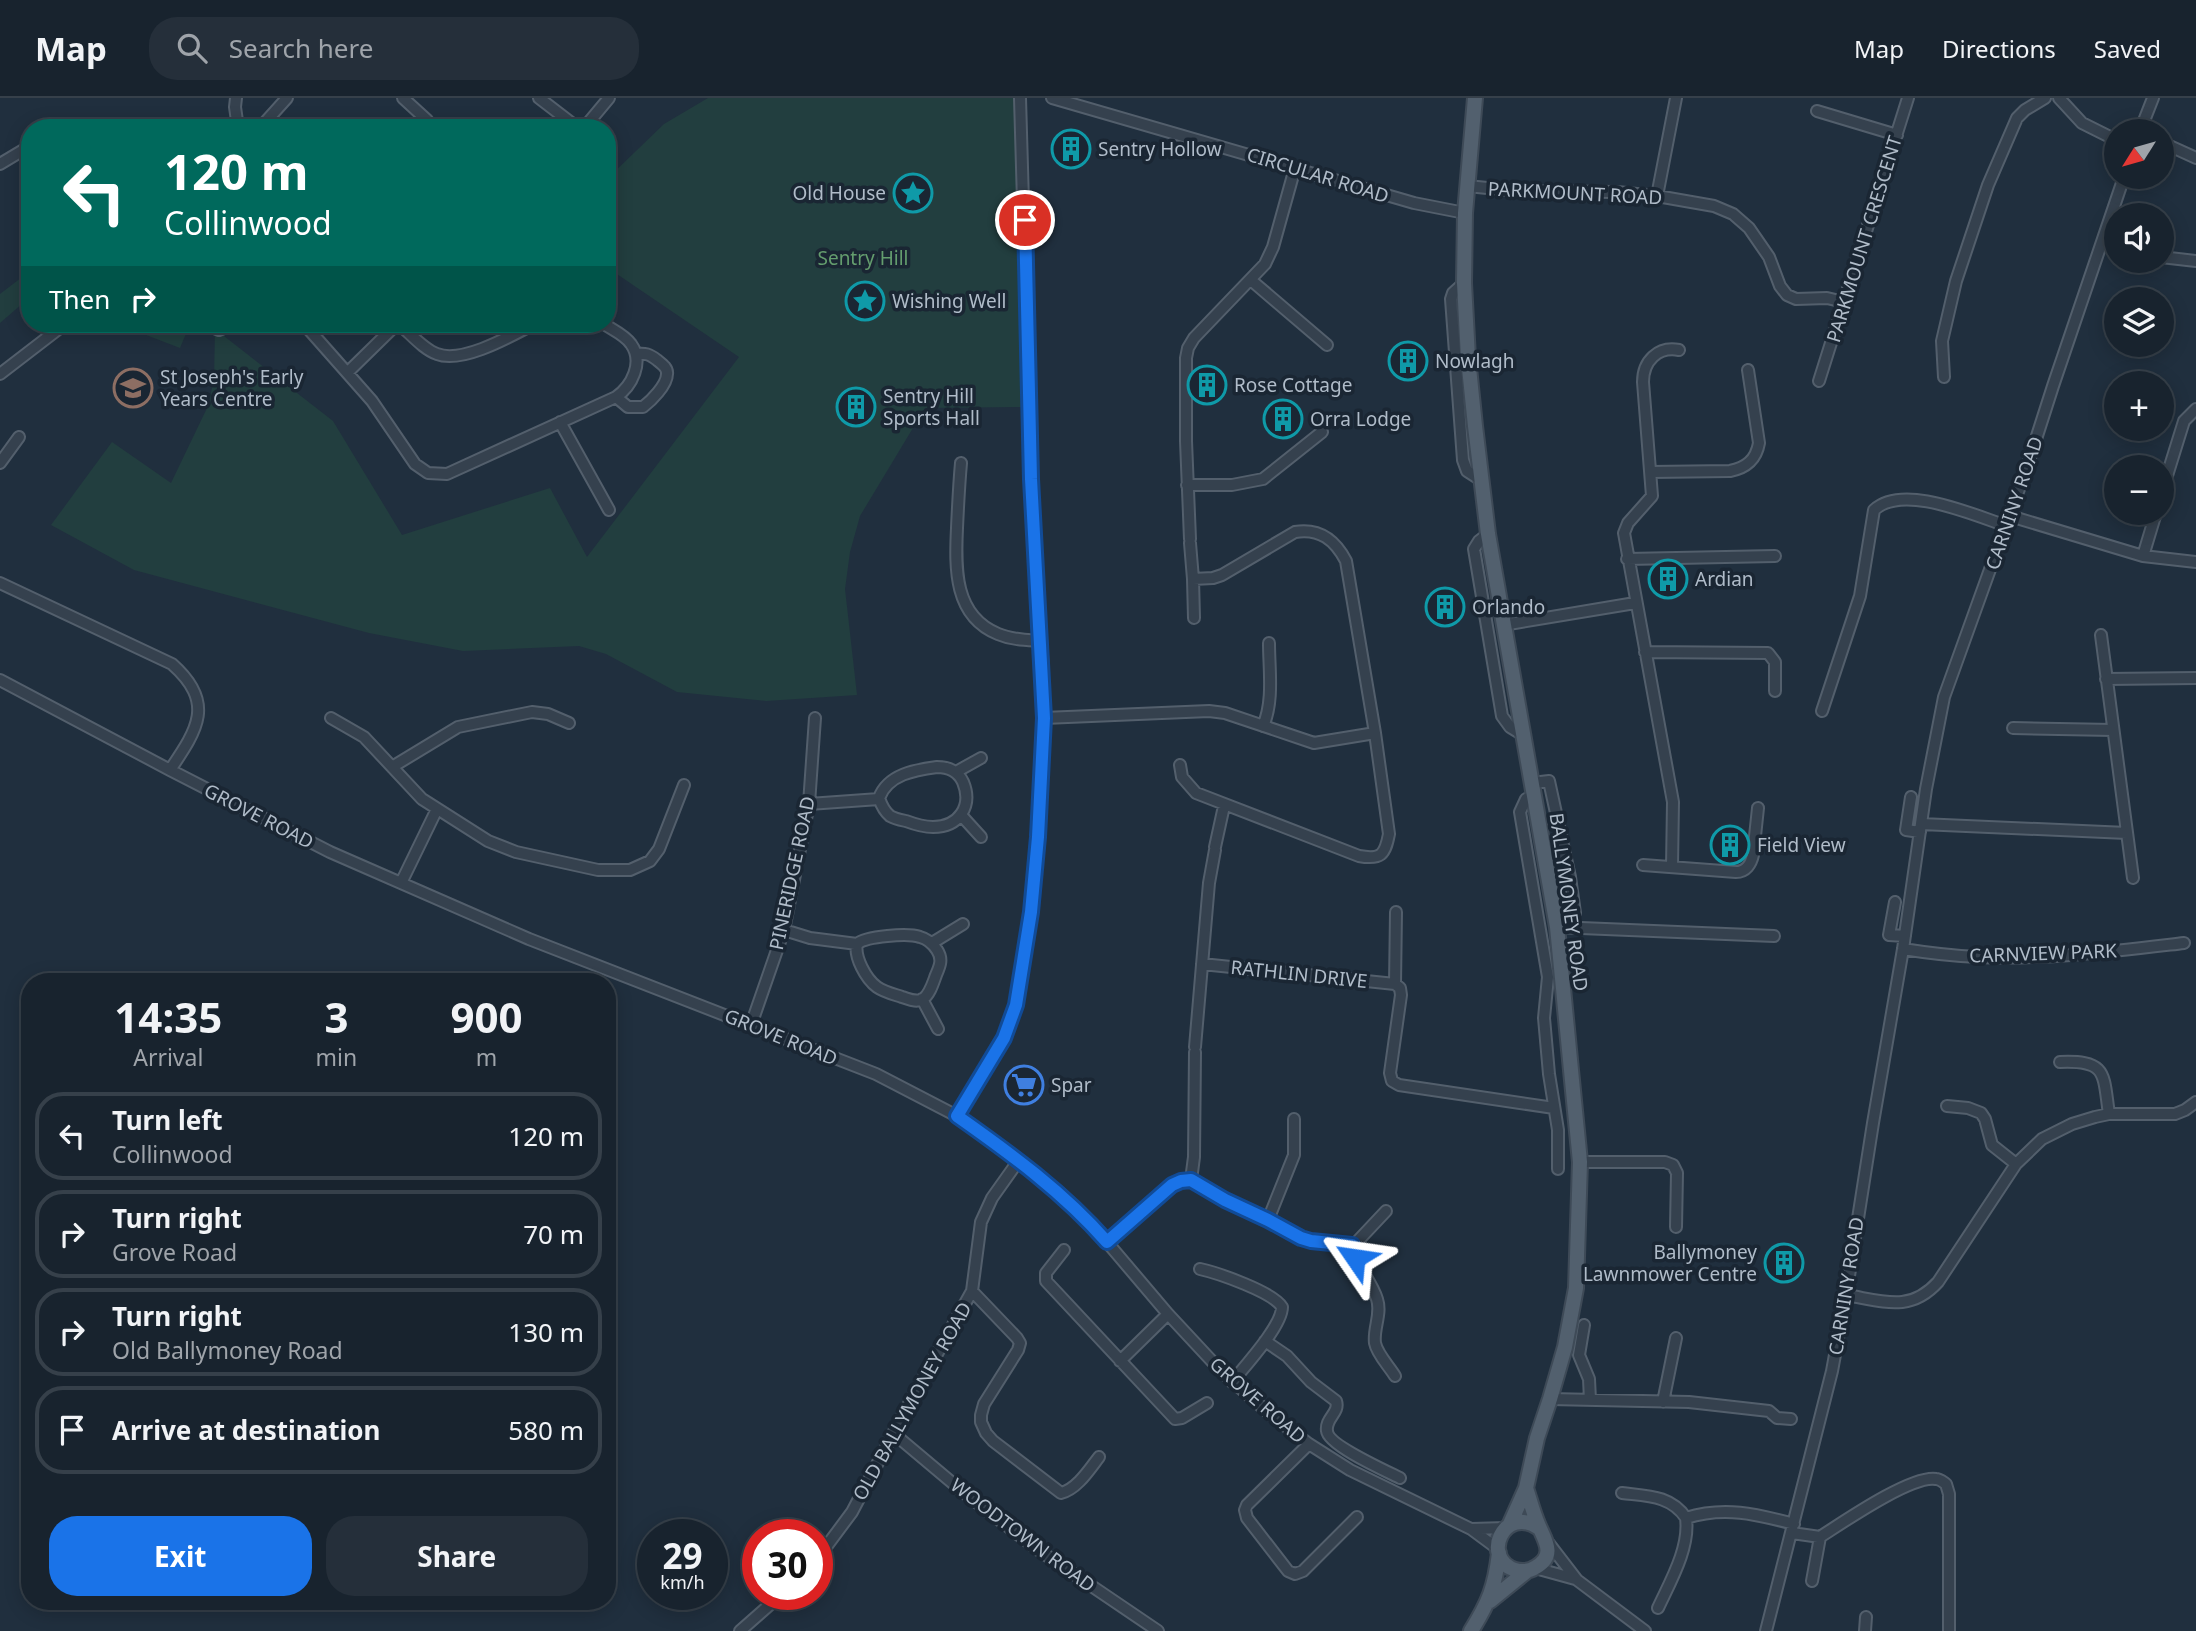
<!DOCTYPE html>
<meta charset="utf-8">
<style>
:root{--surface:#18232e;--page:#252f3a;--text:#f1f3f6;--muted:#9fa4aa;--line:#36404a;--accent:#1a73e8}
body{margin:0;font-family:"Noto Sans",sans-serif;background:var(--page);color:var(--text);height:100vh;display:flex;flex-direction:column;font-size:26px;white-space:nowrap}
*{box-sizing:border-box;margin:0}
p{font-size:23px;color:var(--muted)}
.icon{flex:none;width:38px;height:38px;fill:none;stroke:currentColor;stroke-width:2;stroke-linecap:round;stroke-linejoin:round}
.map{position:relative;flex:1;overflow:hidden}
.sheet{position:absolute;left:21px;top:875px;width:595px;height:637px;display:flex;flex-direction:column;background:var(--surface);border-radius:28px;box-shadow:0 4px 18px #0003,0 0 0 2px var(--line)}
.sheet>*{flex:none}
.banner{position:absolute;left:21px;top:21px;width:595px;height:214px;border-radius:28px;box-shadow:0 4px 18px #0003,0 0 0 2px var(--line);background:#00695c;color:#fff;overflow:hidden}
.needle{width:46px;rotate:233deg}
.controls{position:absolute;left:2104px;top:21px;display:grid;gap:14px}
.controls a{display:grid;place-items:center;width:70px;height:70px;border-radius:50%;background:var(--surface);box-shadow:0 4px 18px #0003,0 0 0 2px var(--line);font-size:35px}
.speed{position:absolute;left:637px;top:1421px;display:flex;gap:14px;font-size:35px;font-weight:700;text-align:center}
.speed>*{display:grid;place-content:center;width:91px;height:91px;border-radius:50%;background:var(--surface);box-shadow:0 4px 18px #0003,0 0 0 2px var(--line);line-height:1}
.speed small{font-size:18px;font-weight:400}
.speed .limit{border:10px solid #d22;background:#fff;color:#111}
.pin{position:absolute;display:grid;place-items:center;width:60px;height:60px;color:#fff;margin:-30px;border:4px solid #fff;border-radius:50%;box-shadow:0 2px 7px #0007}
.me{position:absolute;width:77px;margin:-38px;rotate:302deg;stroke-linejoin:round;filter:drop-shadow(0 0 5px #0008)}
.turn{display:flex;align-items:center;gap:24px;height:147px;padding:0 28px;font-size:32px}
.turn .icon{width:91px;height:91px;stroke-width:2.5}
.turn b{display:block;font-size:49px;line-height:60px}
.then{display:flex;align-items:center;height:66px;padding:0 28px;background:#0003;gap:14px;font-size:26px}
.eta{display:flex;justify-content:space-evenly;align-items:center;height:119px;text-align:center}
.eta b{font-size:42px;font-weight:700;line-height:49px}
.action{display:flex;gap:14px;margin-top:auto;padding:14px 28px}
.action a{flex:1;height:80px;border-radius:28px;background:var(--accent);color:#fff;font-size:28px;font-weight:700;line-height:80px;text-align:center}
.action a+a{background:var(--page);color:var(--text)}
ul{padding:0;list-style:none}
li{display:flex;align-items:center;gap:21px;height:88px;margin:0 14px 10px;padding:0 14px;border:4px solid var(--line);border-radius:28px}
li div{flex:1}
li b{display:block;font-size:26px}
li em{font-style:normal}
header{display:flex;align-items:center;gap:42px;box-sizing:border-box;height:98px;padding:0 35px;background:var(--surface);border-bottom:2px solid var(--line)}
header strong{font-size:33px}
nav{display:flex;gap:38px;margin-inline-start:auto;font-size:24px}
.search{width:490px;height:63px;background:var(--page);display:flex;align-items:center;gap:18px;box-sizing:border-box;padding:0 24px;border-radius:28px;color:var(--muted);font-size:26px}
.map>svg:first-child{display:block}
.green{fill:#223e3f}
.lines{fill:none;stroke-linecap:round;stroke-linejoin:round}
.minor-casing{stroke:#535f6c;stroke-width:14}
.major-casing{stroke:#3e4a57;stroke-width:18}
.minor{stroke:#35414e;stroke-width:10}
.major{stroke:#52606e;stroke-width:14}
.route-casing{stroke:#114b97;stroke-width:18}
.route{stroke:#1a73e8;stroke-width:12}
.labels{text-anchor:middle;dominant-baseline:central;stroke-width:7;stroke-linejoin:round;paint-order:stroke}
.poi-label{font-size:19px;fill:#b0bcc9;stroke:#1a2633;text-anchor:start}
.street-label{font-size:19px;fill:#b0bcc9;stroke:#1a2633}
.park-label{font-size:19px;fill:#649d6e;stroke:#1a2633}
</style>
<header>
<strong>Map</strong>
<div class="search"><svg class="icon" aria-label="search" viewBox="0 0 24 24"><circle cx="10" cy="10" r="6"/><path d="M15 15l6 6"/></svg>Search here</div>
<nav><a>Map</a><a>Directions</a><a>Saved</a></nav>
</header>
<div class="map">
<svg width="2196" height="1533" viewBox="0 0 2196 1533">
<rect width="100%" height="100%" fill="#202f3e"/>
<path class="green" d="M708 0H1019L1024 309 925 310 860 418 850 454 845 491 857 597 766 603 677 594 606 556 579 548 463 553 369 535 134 472 51 427 112 344 171 385 208 308 214 281 215 231 333 323 402 437 550 390 587 459 739 259 608 170 617 148 607 125V81L664 26Z
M30 173V199L0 225V196Z
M144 226H190L180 250 141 235Z"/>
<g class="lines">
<defs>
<path id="minor" d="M236 0 235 9 238 30
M403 0 427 22 431 30
M539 0 578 30
M1052 0 1414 105 1465 115
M2059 0 2082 25 2116 42
M1817 13 1897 37
M260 30 287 0
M584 30 609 0
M2140 33 2153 0
M2161 44 2196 60
M0 66 30 48
M1467 88 1518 93 1617 94 1657 98 1714 108 1733 116 1749 130 1769 159 1780 188 1787 197 1796 201 1827 200 1844 204
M1657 98 1676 0
M2161 159 2196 163
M1252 183 1327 247
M1464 185 1453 195 1451 201 1463 362 1467 373 1481 382
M205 226 219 232 234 226
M304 226 372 303 415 366 428 375 447 376 616 299C632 288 644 264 631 246 625 237 613 232 604 226
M399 226C411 236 423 251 437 256 462 266 511 238 534 226
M348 274 397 226
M0 276 65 226
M1944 279 1942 243 1956 183 1988 87 2017 20 2025 12 2045 0
M1819 283 1908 0
M616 299 628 309H643C651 303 667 287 667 276 668 270 662 266 657 262 649 256 646 255 636 256
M560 324 609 412
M0 365 19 339
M961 365C959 387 958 408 957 430 955 471 954 518 998 536 1012 542 1027 542 1041 543
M1651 374 1730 373C1746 370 1756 362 1759 345L1748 272
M1187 387H1232L1263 381 1322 334
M2161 397 2184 323 2196 311
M2010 418 2143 458 2196 464
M1488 436 1479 443 1474 451 1502 618 1510 629 1523 637
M1190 441 1186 343V260L1188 250 1194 240 1265 166 1273 149 1295 70
M1190 445 1193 481 1194 520
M2143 458 2156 415
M1627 461 1775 458
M0 485 172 566C216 605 197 632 170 672
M1503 527 1635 505
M2101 537 2133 780
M1645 554 1768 555 1775 564V593
M2106 581 2196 580
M0 582 170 672 330 754 529 841 876 976 957 1018 1019 1062 1061 1096 1101 1137 1168 1216 1222 1274 1271 1317 1309 1346 1350 1372 1471 1431 1498 1451
M1822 613 1860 498 1874 412C1903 385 1973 417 2007 428
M331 620 364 639 422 701 488 743 516 754 598 772H630L650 763 659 751 684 687
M1044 620 1209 613 1225 615 1314 645 1375 635
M1263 628C1274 603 1269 572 1269 545
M2013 630 2113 632
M1180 667 1182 679 1196 695 1359 758C1381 762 1385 757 1389 736L1375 635 1346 463C1335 442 1320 430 1295 434L1222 477 1213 480 1193 481
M392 669 458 629 532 614 548 616 569 625
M937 669C949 669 958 673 963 684 973 708 959 729 933 729 924 729 914 726 906 723 901 722 895 721 890 718 884 713 881 706 879 700 888 676 915 672 937 669Z
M956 674 981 660
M1532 685 1549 683 1570 779 1575 815
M1534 698 1526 701 1520 714 1548 879 1544 920 1549 976 1558 1032V1071
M1911 699 1906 732 1920 734
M809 706 879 701
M961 717 981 739
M1921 726 2127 735
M1215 749 1224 708
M1643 767 1736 774C1746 774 1751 766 1753 757L1758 710
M1672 769 1673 704 1624 435 1628 425 1652 398 1643 284C1643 263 1658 248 1679 252
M401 785 437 711
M1895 804 1889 837 1905 838
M1396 814 1395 886 1400 890 1401 897 1390 975 1392 983 1399 987 1554 1010
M1557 829 1774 838
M784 832 810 840 857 846C866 838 908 835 920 839 928 841 933 846 937 852 943 861 940 868 936 877 933 885 930 896 923 901 916 905 909 901 902 899 893 896 884 894 877 889 866 881 854 859 857 846
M932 845 963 826
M1903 851C1928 855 1953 858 1978 859 2047 862 2116 853 2184 845
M1202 866 1395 886
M922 901 938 931
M751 927 784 832 809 706 815 620
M1195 949 1209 785 1215 752
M2060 964C2108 962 2103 976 2109 1016
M1947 1008 1968 1010 1981 1015 1985 1021 1992 1047 2016 1066
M957 1018 988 969 1004 940 1016 907 1031 814 1043 652V573L1031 381 1020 0
M1580 1064H1665L1673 1067 1677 1075 1676 1129
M1191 1082 1194 1059 1195 954
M1268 1122 1294 1057V1021
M1107 1144 1172 1087 1186 1082 1195 1083 1225 1102 1268 1122 1301 1140 1311 1143 1354 1147 1386 1113
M1352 1147C1356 1169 1371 1182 1377 1201 1382 1216 1373 1230 1375 1245 1377 1256 1389 1268 1395 1278
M1064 1152 1046 1175V1183L1175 1321 1182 1320 1207 1305
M1200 1171C1218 1175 1273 1194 1282 1209 1282 1228 1245 1268 1232 1284
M972 1193 1017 1240 1020 1245 1018 1252 984 1306 981 1317V1324L986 1335 993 1343 1061 1395C1077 1391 1089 1372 1099 1359
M1846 1197C1883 1203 1910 1215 1938 1184L2016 1066 2042 1041 2072 1026 2095 1019 2109 1016H2175L2185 1012 2196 1004
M1584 1227 1579 1257 1589 1281 1590 1302
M1265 1243 1287 1258 1311 1284 1336 1303C1340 1315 1325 1320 1327 1333 1328 1347 1386 1373 1400 1380
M1120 1263 1168 1216
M1550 1301 1689 1304 1769 1313 1777 1320 1791 1321
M1663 1304 1676 1240
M893 1335 962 1393 1037 1451 1158 1533
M1309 1346 1247 1407 1245 1412 1247 1420 1288 1473 1295 1476 1303 1473 1357 1419
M1622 1395C1646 1398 1671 1397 1686 1420 1724 1408 1756 1416 1794 1426
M1471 1431 1506 1430
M1792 1435 1820 1439C1842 1425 1911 1377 1936 1381 1940 1381 1943 1384 1946 1386L1949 1396V1533
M1547 1443 1577 1482 1645 1533
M817 1461 852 1414 904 1315 972 1193 981 1124 992 1100 1019 1062
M1535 1470 1575 1481
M1812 1483 1820 1439
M1658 1510C1670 1484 1690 1450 1686 1420
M740 1533 782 1496
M1766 1533 1832 1273 1846 1197 1873 1025 1903 851 1926 691 1944 599 2028 366 2053 288 2124 79
M1865 1533 1866 1519"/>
<path id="major" d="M1475 0 1465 115 1464 185 1468 260 1475 328 1488 436 1557 829 1580 1064 1576 1190 1565 1249 1550 1301 1537 1340 1526 1390 1509 1428
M1526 1390C1530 1402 1533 1414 1538 1426 1544 1441 1557 1457 1536 1469 1530 1473 1522 1474 1515 1472 1480 1460 1504 1406 1539 1430
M1490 1503 1527 1473
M1471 1533C1489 1504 1495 1489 1499 1455"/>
</defs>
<use href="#minor" class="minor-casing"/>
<use href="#major" class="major-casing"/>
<use href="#minor" class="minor"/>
<use href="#major" class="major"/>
</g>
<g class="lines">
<defs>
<path id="route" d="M1025 122 1031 381 1044 620 1038 739 1031 814 1016 907 1004 940 957 1018C1011 1056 1063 1094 1107 1144L1172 1087 1181 1083 1191 1082 1225 1102 1268 1122 1301 1140 1311 1143 1352 1147 1355 1160"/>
</defs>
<use href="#route" class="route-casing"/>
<use href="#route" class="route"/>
</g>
<defs>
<symbol id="building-ring" viewBox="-11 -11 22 22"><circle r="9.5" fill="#1a2633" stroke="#0f9aa8" stroke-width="1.5"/><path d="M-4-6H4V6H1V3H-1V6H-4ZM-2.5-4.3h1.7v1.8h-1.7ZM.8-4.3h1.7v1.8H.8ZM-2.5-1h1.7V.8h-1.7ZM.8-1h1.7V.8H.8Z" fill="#0f9aa8"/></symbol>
<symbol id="sight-ring" viewBox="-11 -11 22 22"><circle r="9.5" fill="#1a2633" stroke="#0f9aa8" stroke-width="1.5"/><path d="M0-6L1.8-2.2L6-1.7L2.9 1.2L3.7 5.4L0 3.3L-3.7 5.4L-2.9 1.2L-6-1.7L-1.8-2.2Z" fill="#0f9aa8"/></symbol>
<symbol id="school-ring" viewBox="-11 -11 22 22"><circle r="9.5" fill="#1a2633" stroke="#8d6e63" stroke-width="1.5"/><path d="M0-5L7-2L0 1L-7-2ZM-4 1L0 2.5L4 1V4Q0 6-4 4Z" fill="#8d6e63"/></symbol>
<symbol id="supermarket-ring" viewBox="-11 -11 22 22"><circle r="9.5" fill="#1a2633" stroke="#3f7fe0" stroke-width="1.5"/><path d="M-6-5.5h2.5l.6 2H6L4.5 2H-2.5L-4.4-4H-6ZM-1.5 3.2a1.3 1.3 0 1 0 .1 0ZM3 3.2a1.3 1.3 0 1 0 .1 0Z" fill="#3f7fe0"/></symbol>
</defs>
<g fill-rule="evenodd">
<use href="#building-ring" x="1049" y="29" width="44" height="44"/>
<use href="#sight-ring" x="891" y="73" width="44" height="44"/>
<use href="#sight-ring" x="843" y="181" width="44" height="44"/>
<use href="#building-ring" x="1386" y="241" width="44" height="44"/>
<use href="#building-ring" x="1185" y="265" width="44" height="44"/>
<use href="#school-ring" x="111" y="268" width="44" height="44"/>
<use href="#building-ring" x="834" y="287" width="44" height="44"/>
<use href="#building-ring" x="1261" y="299" width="44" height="44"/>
<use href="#building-ring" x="1646" y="459" width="44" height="44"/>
<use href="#building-ring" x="1423" y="487" width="44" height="44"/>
<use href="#building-ring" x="1708" y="725" width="44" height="44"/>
<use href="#supermarket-ring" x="1002" y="965" width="44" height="44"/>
<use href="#building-ring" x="1762" y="1143" width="44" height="44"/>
</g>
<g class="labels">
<g class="poi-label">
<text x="1098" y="51">Sentry Hollow</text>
<text x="886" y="95" text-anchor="end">Old House</text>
<text x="892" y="203">Wishing Well</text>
<text x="1435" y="263">Nowlagh</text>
<text x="160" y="279">St Joseph's Early<tspan x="160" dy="22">Years Centre</tspan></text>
<text x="1234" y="287">Rose Cottage</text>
<text x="883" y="298">Sentry Hill<tspan x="883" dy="22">Sports Hall</tspan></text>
<text x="1310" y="321">Orra Lodge</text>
<text x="1695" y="481">Ardian</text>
<text x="1472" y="509">Orlando</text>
<text x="1757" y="747">Field View</text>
<text x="1051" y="987">Spar</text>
<text x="1757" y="1154" text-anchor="end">Ballymoney<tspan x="1757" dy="22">Lawnmower Centre</tspan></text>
</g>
<g class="street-label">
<text transform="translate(1318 77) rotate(17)">CIRCULAR ROAD</text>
<text transform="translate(1575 95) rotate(3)">PARKMOUNT ROAD</text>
<text transform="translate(1864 141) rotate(-73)">PARKMOUNT CRESCENT</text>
<text transform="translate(2014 405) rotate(-71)">CARNINY ROAD</text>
<text transform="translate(259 718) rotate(27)">GROVE ROAD</text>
<text transform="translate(792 775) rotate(-78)">PINERIDGE ROAD</text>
<text transform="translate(1569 804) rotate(82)">BALLYMONEY ROAD</text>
<text transform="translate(2043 855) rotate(-2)">CARNVIEW PARK</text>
<text transform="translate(1299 876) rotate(6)">RATHLIN DRIVE</text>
<text transform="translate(781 939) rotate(22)">GROVE ROAD</text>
<text transform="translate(1846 1188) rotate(-81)">CARNINY ROAD</text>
<text transform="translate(1258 1302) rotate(41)">GROVE ROAD</text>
<text transform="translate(912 1303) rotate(-61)">OLD BALLYMONEY ROAD</text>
<text transform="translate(1023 1437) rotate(37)">WOODTOWN ROAD</text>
</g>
<g class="park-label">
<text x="863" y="160">Sentry Hill</text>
</g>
</g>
</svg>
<div class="controls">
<a><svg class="needle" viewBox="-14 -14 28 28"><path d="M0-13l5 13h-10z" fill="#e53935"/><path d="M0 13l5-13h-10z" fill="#9fa4aa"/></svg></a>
<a><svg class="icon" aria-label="sound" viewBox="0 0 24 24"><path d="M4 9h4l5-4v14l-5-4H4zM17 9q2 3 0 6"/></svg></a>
<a><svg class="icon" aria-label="layers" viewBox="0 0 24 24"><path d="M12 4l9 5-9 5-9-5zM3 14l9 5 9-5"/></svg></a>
<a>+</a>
<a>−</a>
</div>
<div class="speed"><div>29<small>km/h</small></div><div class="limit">30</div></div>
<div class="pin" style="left:1025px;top:122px;background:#d93025"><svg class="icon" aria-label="arrive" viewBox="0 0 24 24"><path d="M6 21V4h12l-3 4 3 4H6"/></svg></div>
<svg class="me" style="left:1355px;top:1160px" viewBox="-20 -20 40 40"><path d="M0-17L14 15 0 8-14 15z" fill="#1a73e8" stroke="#fff" stroke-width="4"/></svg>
<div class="banner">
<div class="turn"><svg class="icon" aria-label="left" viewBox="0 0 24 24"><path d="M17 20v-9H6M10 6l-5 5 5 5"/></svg><div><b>120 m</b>Collinwood</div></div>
<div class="then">Then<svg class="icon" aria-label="right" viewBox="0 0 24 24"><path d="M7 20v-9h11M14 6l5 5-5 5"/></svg></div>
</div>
<section class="sheet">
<div class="eta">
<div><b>14:35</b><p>Arrival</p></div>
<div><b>3</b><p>min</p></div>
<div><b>900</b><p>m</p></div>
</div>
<ul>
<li><svg class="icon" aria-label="left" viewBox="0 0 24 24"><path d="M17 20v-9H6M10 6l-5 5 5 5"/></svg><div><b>Turn left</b><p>Collinwood</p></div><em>120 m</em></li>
<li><svg class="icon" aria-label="right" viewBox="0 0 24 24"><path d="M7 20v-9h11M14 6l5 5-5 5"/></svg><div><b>Turn right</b><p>Grove Road</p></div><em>70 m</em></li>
<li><svg class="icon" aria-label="right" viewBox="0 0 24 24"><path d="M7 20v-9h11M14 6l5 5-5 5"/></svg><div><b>Turn right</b><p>Old Ballymoney Road</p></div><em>130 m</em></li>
<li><svg class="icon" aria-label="arrive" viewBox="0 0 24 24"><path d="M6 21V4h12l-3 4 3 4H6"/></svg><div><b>Arrive at destination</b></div><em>580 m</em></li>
</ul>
<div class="action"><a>Exit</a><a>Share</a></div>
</section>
</div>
